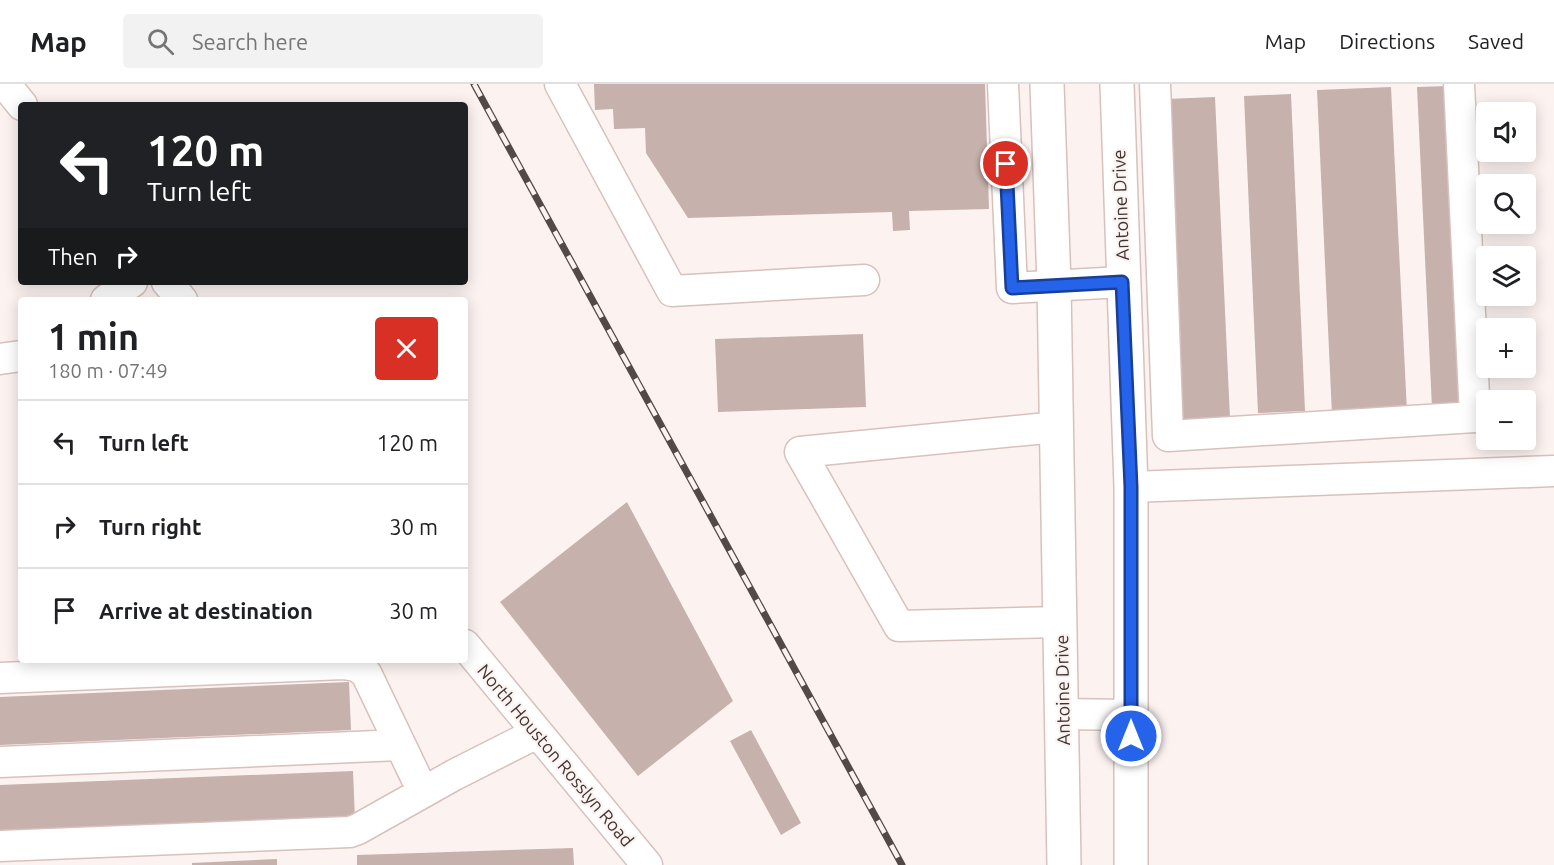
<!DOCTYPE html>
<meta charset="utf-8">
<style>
:root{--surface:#fff;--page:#f2f2f2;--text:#202124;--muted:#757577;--line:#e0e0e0}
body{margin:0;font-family:Ubuntu,sans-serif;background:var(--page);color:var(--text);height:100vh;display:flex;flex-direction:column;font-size:22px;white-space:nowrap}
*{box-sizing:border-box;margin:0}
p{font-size:20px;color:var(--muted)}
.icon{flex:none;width:33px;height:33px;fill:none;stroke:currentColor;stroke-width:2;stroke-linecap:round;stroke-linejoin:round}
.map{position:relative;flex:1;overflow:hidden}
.sheet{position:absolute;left:18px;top:213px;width:450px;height:366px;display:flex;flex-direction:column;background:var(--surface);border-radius:6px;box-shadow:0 3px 15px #0003}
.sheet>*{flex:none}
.hud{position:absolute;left:18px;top:18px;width:450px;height:183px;border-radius:6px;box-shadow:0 3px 15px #0003;background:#202124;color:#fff;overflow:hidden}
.tools{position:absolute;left:1476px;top:18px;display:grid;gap:12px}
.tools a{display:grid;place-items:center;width:60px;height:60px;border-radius:6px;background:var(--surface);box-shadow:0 3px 15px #0003;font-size:30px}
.pin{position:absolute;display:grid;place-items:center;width:51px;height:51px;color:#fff;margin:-26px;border:3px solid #fff;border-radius:50%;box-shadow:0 2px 6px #0007}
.me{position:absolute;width:66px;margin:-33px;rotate:0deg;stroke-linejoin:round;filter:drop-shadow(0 0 4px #0008)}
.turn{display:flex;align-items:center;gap:21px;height:126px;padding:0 30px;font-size:27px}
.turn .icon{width:78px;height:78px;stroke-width:2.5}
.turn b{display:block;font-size:42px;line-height:51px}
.then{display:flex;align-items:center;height:57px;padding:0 30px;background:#0003;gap:12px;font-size:22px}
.round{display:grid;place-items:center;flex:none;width:63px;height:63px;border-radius:6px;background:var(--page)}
.headline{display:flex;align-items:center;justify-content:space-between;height:102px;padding:0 30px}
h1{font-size:36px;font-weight:700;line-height:45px}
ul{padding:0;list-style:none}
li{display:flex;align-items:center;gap:18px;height:84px;padding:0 30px;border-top:2px solid var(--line)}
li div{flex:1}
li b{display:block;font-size:22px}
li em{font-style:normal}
header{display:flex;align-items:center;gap:36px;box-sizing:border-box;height:84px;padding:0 30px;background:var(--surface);border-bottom:2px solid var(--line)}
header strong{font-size:28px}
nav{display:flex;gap:33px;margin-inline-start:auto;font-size:21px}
.search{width:420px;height:54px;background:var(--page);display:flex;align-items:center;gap:15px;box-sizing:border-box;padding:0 21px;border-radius:6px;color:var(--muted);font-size:22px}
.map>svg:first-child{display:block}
.building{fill:#c6b1ac}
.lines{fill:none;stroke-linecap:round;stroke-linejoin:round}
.minor-casing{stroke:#d7c1bc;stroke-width:33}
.major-casing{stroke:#d7c1bc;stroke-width:36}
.minor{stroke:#fff;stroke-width:30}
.major{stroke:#fff;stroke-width:33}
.rail-casing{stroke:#534a48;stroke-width:7}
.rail{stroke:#fcf3f1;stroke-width:4.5;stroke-dasharray:14;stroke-linecap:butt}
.route-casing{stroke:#184099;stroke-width:15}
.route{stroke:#2563eb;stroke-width:10}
.labels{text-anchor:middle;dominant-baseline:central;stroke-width:4.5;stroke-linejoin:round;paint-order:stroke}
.street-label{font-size:18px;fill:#3d3432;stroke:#fcf3f1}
</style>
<header>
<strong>Map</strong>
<div class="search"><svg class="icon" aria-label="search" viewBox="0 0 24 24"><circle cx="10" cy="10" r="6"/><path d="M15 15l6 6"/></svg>Search here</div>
<nav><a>Map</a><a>Directions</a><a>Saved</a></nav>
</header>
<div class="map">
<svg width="1554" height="781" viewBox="0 0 1554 781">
<rect width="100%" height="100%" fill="#fcf3f1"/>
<path class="building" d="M594 0H985L989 125 909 127 910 146 893 147 892 128 688 134 646 69 645 44 614 45 613 25 595 26Z
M1448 2 1462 323 1432 324 1417 3Z
M1391 3 1407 328 1332 331 1317 6Z
M1291 10 1305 327 1258 329 1244 12Z
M1215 13 1230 334 1181 336 1166 15Z
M863 250 866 323 718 328 715 255Z
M627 418 733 617 638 692 500 518Z
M349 598 351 646 0 661V613Z
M751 646 801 739 781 751 730 657Z
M353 687 355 735 0 749V701Z
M573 764 574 781H357V771Z
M277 775V781H192V779Z"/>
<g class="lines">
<defs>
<path id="minor" d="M5 0 22 21
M560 0 672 207 864 196
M1003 0 1012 204 1122 198
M1155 0 1168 352 1475 333 1459 0
M167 198 182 216
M106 216 132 198
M0 275 21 272
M1057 343 800 368 899 542 1060 538
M1131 403 1554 387
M465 561 647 781
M0 594 343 580 356 582 366 589 423 708
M1062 630 1130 631
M0 678 400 661
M0 762 350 748 358 745 454 691 537 649"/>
<path id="major" d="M1047 0 1054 201 1064 781
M1117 0 1131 403V781"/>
</defs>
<use href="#minor" class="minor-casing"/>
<use href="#major" class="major-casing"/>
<use href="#minor" class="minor"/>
<use href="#major" class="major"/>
<defs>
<path id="rail" d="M474 0 902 781"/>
</defs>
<use href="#rail" class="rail-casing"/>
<use href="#rail" class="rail"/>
</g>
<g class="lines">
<defs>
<path id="route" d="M1006 80 1012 204 1122 198 1131 403V652"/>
</defs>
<use href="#route" class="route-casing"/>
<use href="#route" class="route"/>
</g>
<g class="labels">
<g class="street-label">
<text transform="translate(1120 121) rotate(-92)">Antoine Drive</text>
<text transform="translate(1062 606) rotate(-91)">Antoine Drive</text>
<text transform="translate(556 671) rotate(50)">North Houston Rosslyn Road</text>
</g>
</g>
</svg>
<div class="tools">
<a><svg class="icon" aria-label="sound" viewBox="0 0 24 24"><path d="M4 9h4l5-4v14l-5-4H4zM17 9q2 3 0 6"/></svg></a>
<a><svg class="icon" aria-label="search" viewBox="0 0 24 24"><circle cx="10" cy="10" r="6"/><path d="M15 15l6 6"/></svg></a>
<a><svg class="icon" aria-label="layers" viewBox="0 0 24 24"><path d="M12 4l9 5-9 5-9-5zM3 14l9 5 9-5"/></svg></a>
<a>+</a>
<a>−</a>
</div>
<div class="pin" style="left:1006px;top:80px;background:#d93025"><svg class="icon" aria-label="arrive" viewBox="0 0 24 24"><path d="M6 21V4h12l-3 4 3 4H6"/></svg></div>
<svg class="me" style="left:1131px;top:652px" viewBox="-20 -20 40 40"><circle r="17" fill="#2563eb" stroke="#fff" stroke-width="3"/><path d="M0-11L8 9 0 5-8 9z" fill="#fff"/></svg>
<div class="hud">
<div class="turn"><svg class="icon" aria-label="left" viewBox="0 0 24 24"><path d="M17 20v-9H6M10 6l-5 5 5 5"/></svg><div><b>120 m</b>Turn left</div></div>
<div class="then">Then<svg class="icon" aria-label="right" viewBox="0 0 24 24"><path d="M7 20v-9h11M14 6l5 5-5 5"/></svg></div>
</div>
<section class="sheet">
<div class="headline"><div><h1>1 min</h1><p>180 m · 07:49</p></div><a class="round" style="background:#d93025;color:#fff"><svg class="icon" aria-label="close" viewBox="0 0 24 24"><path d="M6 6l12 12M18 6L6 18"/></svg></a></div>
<ul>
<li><svg class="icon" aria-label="left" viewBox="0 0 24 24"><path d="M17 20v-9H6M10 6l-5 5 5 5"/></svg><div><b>Turn left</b></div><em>120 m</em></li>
<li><svg class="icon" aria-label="right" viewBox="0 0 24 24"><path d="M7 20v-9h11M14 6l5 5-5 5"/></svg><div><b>Turn right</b></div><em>30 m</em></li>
<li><svg class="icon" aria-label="arrive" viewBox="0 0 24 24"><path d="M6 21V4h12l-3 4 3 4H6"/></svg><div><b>Arrive at destination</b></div><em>30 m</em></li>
</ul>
</section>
</div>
